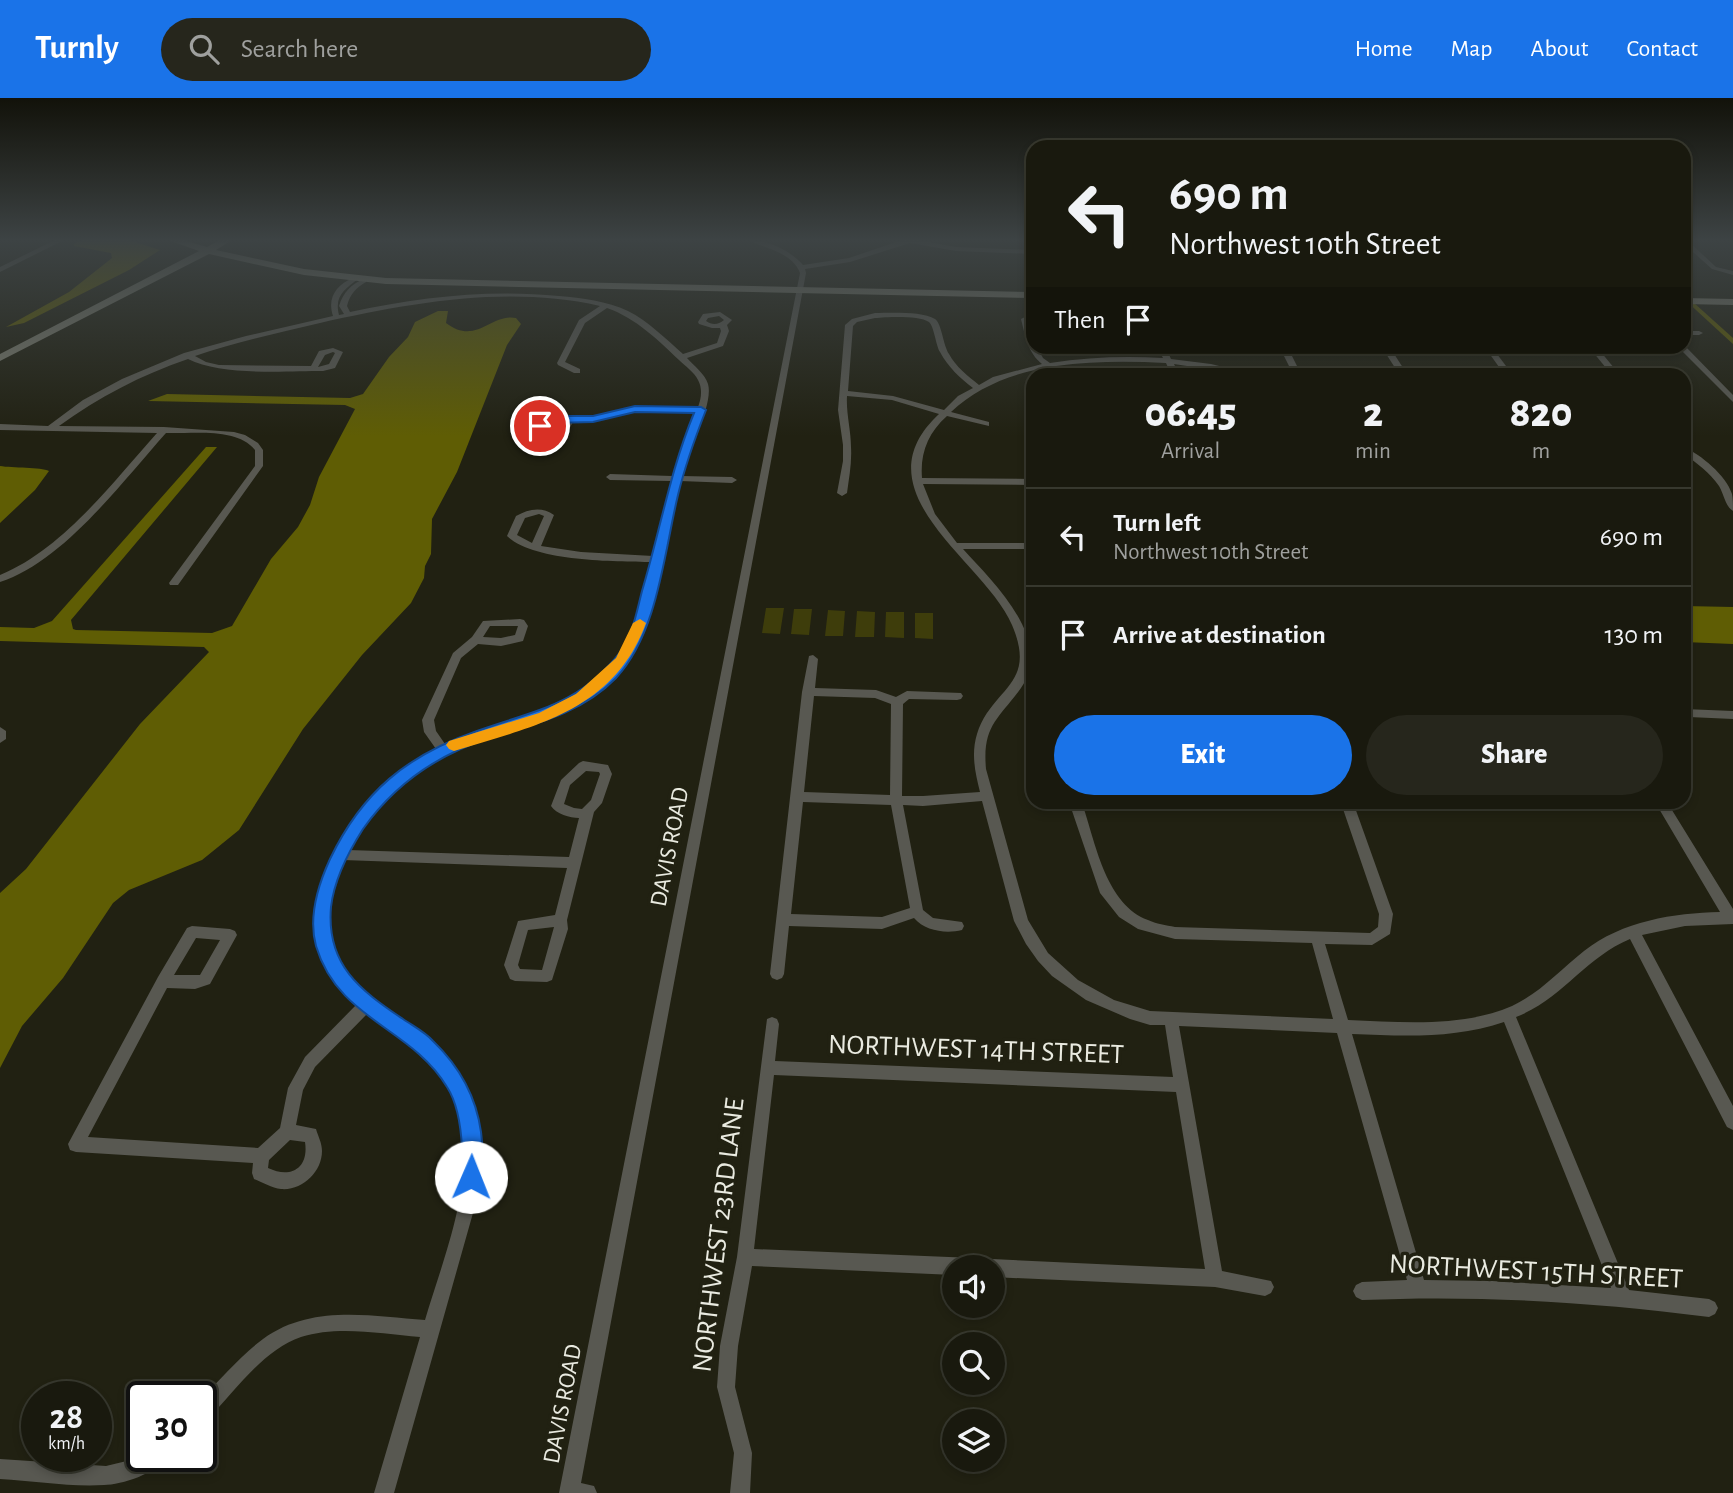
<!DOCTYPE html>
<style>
:root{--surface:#19190e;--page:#26261c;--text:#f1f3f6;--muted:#9fa09e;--line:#37382e;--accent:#1a73e8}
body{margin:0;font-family:"Alegreya Sans",sans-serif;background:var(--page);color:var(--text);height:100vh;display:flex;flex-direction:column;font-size:26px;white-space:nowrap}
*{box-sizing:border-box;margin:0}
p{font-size:23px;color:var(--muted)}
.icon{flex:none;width:38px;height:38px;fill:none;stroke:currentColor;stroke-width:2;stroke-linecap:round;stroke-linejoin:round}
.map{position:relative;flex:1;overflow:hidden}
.details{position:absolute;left:1026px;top:270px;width:665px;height:441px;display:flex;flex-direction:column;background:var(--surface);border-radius:21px;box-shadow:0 4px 10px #0003,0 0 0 2px var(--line)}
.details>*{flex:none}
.top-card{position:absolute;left:1026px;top:42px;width:665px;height:214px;border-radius:21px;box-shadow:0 4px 10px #0003,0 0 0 2px var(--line);background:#19190e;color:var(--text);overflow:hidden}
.tools{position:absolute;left:942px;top:1157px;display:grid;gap:14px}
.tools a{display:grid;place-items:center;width:63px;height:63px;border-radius:50%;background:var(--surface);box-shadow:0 4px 10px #0003,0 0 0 2px var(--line);font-size:35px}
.speed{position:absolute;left:21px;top:1283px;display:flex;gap:14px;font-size:35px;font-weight:700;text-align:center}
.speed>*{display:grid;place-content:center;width:91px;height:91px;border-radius:50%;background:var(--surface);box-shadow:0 4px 10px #0003,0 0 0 2px var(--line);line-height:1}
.speed small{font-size:18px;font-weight:400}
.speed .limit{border:4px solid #111;border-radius:10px;background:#fff;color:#111}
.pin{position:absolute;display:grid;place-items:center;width:60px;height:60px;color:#fff;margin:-30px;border:4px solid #fff;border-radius:50%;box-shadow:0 2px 7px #0007}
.me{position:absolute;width:77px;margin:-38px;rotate:1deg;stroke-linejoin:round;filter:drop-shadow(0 0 5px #0008)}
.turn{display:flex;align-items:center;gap:24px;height:147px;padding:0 28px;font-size:32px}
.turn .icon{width:91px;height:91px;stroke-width:2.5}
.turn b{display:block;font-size:49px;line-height:60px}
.then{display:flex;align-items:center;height:66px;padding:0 28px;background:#0003;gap:14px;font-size:26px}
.eta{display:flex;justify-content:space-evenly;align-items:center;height:119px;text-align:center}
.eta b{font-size:42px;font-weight:800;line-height:49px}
.cta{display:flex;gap:14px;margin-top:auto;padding:14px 28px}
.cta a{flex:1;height:80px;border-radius:42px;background:var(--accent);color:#fff;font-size:28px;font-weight:800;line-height:80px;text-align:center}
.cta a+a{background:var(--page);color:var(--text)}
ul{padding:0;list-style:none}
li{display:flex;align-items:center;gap:21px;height:98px;padding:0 28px;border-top:2px solid var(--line)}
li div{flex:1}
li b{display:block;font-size:26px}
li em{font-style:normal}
header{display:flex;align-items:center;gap:42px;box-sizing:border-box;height:98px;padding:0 35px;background:var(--accent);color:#fff}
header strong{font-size:33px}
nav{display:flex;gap:38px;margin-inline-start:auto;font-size:24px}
.search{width:490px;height:63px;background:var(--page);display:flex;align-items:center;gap:18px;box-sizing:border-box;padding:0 24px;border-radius:38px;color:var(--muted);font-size:26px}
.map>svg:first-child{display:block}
.green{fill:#3e3d0b}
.water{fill:#5f5d04}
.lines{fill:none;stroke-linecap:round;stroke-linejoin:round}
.canal{fill:#5f5d04;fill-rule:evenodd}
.street{fill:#585851;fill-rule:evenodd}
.secondary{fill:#78796c;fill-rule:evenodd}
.route{fill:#1a73e8;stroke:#114b97;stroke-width:2}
.slow{fill:#f59e0b}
.labels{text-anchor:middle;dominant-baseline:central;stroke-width:7;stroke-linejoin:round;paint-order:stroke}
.street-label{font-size:24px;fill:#e9eae0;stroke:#212112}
.near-street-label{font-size:28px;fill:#e9eae0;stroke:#212112}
</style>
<header>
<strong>Turnly</strong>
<div class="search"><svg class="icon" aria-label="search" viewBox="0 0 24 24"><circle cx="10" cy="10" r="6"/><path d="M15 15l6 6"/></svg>Search here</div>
<nav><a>Home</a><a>Map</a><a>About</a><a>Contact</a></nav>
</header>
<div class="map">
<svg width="1733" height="1395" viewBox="0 0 1733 1395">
<rect width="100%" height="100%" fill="#212112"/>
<path class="green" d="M766 510H784L780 536 762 535Z
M794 511H812L809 537 791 536Z
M828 512 845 513 843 538H825Z
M857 513 875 514 874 539H855Z
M886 514H904V540L885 539Z
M915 515H933V541L915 540Z"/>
<path class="water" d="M82 142H129L160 152 129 172 24 225 6 229 69 194 112 160 111 155 74 148V146Z
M438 213H448L446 225C476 248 491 215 516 220L521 226 507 247 457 374 432 421 431 456 425 468 424 480 411 505 362 557 303 631 239 732 202 762 129 792 113 805 63 880 22 928 0 970V795L26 771 140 626 209 554 204 549 0 543V529L34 530 52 523 206 349H217L71 522 73 531 76 532 212 535 232 528 271 461 298 429 310 407 319 379 355 311 345 307 148 303 167 296 350 300 363 296 389 259 408 239 415 224Z
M0 368C12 370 41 369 49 373L35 392 0 425Z
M1684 508 1733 509V546L1684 544Z"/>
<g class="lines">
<path class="canal" d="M1684 196 1733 240V246L1684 201Z"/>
<path class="street" d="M55 142H64L0 174V169Z
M748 142C767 142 790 152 803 167L849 160 902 142H918L956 149 1032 152V156L956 153 910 145 850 164 805 171 806 175 581 1385 594 1388 597 1395H559L800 175C792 154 766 151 748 142Z
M1684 142H1687L1716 169 1733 173V177L1712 171 1684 146Z
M353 180 358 181C345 191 334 198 339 217L344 216 339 208C343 195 351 186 364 181L366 182V184C356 190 350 196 347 208L350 214C419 199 489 191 559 198 582 200 607 203 628 213 648 223 666 241 683 256L717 245 721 233 720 230H712L699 226 698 224 703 216 720 214 732 222 727 227 729 233 723 248 687 260C694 268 705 276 708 286 714 306 687 356 681 378L732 379 737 382 732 385 680 383C664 438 661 515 628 562 595 611 538 623 486 640 429 658 375 697 348 752L569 759 579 720C570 720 556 716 551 708L561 682 579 665 583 663 608 667 612 676 602 705 594 714 567 822 568 831 552 882 547 884 515 883 510 881 504 867 518 823 555 817 567 770 343 762C335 780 331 799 329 819 323 899 418 915 455 971 484 1015 483 1066 473 1115L394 1395H374L420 1239C383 1236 338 1227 301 1239 263 1252 235 1293 208 1321L201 1323V1301C222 1280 240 1258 263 1241 311 1206 370 1218 425 1222 447 1147 493 1044 439 973 420 949 393 932 368 915L315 969 303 992 296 1027 316 1031C318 1038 322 1045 322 1053 322 1074 302 1093 281 1091 272 1090 262 1084 254 1081L252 1075 253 1065 76 1054 70 1052 68 1046 158 879 187 830 192 828 230 831 235 833 237 837 210 886 195 891 167 890 88 1039 258 1050 280 1030 288 990 305 959 357 906C261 827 350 696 436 651L424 634 422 622 453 555 472 539 483 523 520 521 524 522 528 528 523 543 501 548 478 546 461 560 434 622 436 633 445 646C471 634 500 628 528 619 615 589 633 549 652 464 614 463 535 464 507 438L516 418C528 411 542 408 554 417L541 448 581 454 653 458 671 383 610 382 606 379 610 376 672 378 696 314 634 313 593 324H573L562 344 546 347 533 339 539 325 550 319 593 318 634 309H698C701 301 703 291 698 282 694 274 685 268 679 262 659 243 636 220 607 210L585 225 565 264 580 271V275H574L558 267 557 265 579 222 600 208C507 187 410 205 320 225 278 235 236 244 195 258L206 264 219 267 311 268 319 253 333 250 343 254 335 270 323 273C284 273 221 278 188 261 141 277 99 299 59 328L164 329 234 334 245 337 258 345 263 352V368L178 487H170L169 485 255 368V352C237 329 192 336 166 335 122 384 63 464 0 484V477C63 451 112 385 157 335L0 332V326L48 328 83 302 122 281 184 255 246 238 333 218C327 200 336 187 353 180ZM719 218 724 222C718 227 712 227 706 223L708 220ZM333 254 335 255 329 266 318 269 325 257ZM552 324H564L556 340 547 341 541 338C543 331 545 327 552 324ZM539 416 544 418 532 445 517 437 525 420ZM490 528H518L515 537 501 540 483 539ZM586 673 599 674 600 676 591 702 582 711 574 710 564 706 570 687ZM554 829 542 872 520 871 518 867 528 832ZM196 840 220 842 200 877H174ZM290 1042 305 1044C309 1070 291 1081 268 1070L269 1062Z
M875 215C890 215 922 213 935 221 942 226 943 247 949 256 956 269 968 278 979 287L993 279 1042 266C1028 255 1025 237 1021 221L1025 219 1029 221 1032 235V248H1037L1043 260 1050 265C1088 259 1125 258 1163 260L1157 248H1165L1171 261 1211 266 1252 276H1239L1174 266 1179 276H1171L1166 265C1129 263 1092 263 1056 268L1065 276H1057L1047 270C1012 275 976 290 951 314L989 324V328L947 318C928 335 920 355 922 380L1032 381V387L923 386 935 416 957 445H1032V451H963C992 483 1055 542 1021 590 999 621 982 627 986 671L1028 822 1048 855 1078 882 1114 902 1150 913 1333 921 1312 845 1175 841 1138 831 1119 819 1100 795 1069 704H1353L1393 816 1390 836 1372 847 1325 846 1348 922C1402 924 1461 930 1512 908 1540 895 1560 872 1584 853 1622 823 1674 815 1720 814L1655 704H1667L1733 811V826L1685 828 1642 837 1733 1008V1032L1727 1029 1630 841C1586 859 1561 902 1516 919L1629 1192 1709 1201 1715 1204 1718 1210 1715 1216 1709 1219C1593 1204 1479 1197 1362 1202L1356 1199 1353 1193 1356 1187 1362 1184 1407 1182 1337 935 1179 928 1222 1173 1271 1183 1274 1189 1271 1195 1265 1198 1215 1189 992 1179V1169H984L986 1164 992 1161 1205 1171 1176 994 774 977 754 1151 973 1160 979 1163 982 1169H954V1177L752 1168 738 1248 735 1289 752 1355 750 1395H730L734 1355 717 1289 720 1248 737 1159 767 921 772 919 777 921 779 926 775 963 1173 979 1165 927H1150L1130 921 1086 902 1052 878 1038 863 1026 846 1014 823 982 703 923 708 903 707 923 812 933 820 962 824 964 828 962 832C946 836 925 833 914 820L882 831 789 828 784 876 782 880 777 882 772 880 770 876 802 594 809 558 813 557 818 561 815 590 876 592 896 599 907 593 961 595 963 598 961 601 957 602 909 601 903 606 902 698H923L980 694C975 674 971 656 977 636 992 589 1038 588 1012 527 985 463 855 394 939 316L892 302 847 298C846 316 851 332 851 349 852 365 849 380 847 395L842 398 837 395 843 363V347L838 312 845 227 852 221ZM875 220C887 219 919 217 929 224 934 228 936 248 940 254 948 269 960 280 973 290L958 298 944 312 893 298 848 293 853 228 857 224ZM814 598 875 600 891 606 890 697 804 694ZM803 704 891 707 910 810 882 819 791 816ZM1084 711H1343L1379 816 1378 829 1370 835 1175 829C1166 827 1156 826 1148 822 1107 807 1096 748 1084 711ZM1504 924 1611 1190 1492 1183 1424 1182 1352 936C1404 938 1454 941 1504 924Z
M1684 233H1699L1703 235 1699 237H1684Z
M1684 247 1733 297V304L1677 248Z
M1279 248H1287L1301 276H1293Z
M1381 248H1389L1407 276H1399Z
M1484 248H1491L1512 276H1504Z
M1588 248H1596L1619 276H1611Z
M1684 349C1701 357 1726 377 1732 396 1733 401 1733 408 1733 413 1725 408 1724 396 1719 388 1710 375 1697 365 1684 356Z
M1684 611 1733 613V621L1689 619 1684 622Z
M0 629 6 633V641L0 645Z
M142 1356V1358H166C159 1375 121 1387 104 1387 70 1389 34 1383 0 1381V1361L106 1368 135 1361Z"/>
<path class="secondary" d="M168 142H183L207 149 220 142H232L216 152 304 171 386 180 1032 194V200L386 186 304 177 209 156 0 263V256L199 153Z
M1684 200 1733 201V207L1684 206Z"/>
</g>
<linearGradient id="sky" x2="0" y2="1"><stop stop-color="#12120a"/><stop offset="0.42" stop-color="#3d4344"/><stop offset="1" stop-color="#3d4344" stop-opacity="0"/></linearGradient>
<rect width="1733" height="338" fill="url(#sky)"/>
<path class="route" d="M635 308 701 309 706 312C695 340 685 368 678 397 664 455 658 535 616 580 581 616 534 626 489 640 437 657 394 687 363 731 349 753 334 783 331 809 326 867 360 892 403 921 413 928 425 934 433 943 459 968 476 998 481 1034 483 1051 485 1070 479 1086L471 1089 464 1086C459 1074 463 1062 462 1050 461 1030 458 1006 447 989 411 929 338 922 316 848 308 819 318 787 330 761 362 694 407 657 477 633 536 612 580 607 621 553 633 536 637 512 642 493 660 433 670 373 694 315L635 314 593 324 552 325 540 332 534 328 549 318H593Z"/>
<path class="slow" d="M640 521 646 525C614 613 535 628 454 653L449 651 446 647 449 643 539 615 576 596 616 560 633 525Z"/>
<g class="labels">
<g class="street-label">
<text transform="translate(670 749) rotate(-79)">DAVIS ROAD</text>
<text transform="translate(563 1306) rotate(-79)">DAVIS ROAD</text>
</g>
<g class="near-street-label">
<text transform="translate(976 952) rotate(2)">NORTHWEST 14TH STREET</text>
<text transform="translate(719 1137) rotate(-83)">NORTHWEST 23RD LANE</text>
<text transform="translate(1536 1174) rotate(3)">NORTHWEST 15TH STREET</text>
</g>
</g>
</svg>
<div class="tools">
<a><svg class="icon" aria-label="sound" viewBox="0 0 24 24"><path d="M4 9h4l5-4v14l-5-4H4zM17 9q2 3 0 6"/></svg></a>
<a><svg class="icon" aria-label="search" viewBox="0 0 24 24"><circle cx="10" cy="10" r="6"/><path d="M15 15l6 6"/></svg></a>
<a><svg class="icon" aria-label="layers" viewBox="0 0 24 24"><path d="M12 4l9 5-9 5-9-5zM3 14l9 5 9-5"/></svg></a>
</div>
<div class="speed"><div>28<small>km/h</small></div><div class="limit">30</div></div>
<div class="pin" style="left:540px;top:328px;background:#d93025"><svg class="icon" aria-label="arrive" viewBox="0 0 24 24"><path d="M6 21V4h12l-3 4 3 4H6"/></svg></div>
<svg class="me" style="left:471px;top:1079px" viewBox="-20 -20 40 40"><circle r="19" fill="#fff"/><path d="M0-13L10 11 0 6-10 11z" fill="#1a73e8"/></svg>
<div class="top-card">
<div class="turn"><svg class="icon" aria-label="left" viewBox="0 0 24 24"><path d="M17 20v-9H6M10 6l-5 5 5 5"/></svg><div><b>690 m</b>Northwest 10th Street</div></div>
<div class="then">Then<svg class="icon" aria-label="arrive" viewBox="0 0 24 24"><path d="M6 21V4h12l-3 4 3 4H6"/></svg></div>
</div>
<section class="details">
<div class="eta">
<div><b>06:45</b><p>Arrival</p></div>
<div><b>2</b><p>min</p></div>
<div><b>820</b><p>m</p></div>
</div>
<ul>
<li><svg class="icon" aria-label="left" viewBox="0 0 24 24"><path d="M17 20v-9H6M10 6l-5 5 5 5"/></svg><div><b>Turn left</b><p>Northwest 10th Street</p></div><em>690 m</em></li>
<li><svg class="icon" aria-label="arrive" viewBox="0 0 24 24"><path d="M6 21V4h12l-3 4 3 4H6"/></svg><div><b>Arrive at destination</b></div><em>130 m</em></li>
</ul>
<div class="cta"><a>Exit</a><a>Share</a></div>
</section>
</div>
